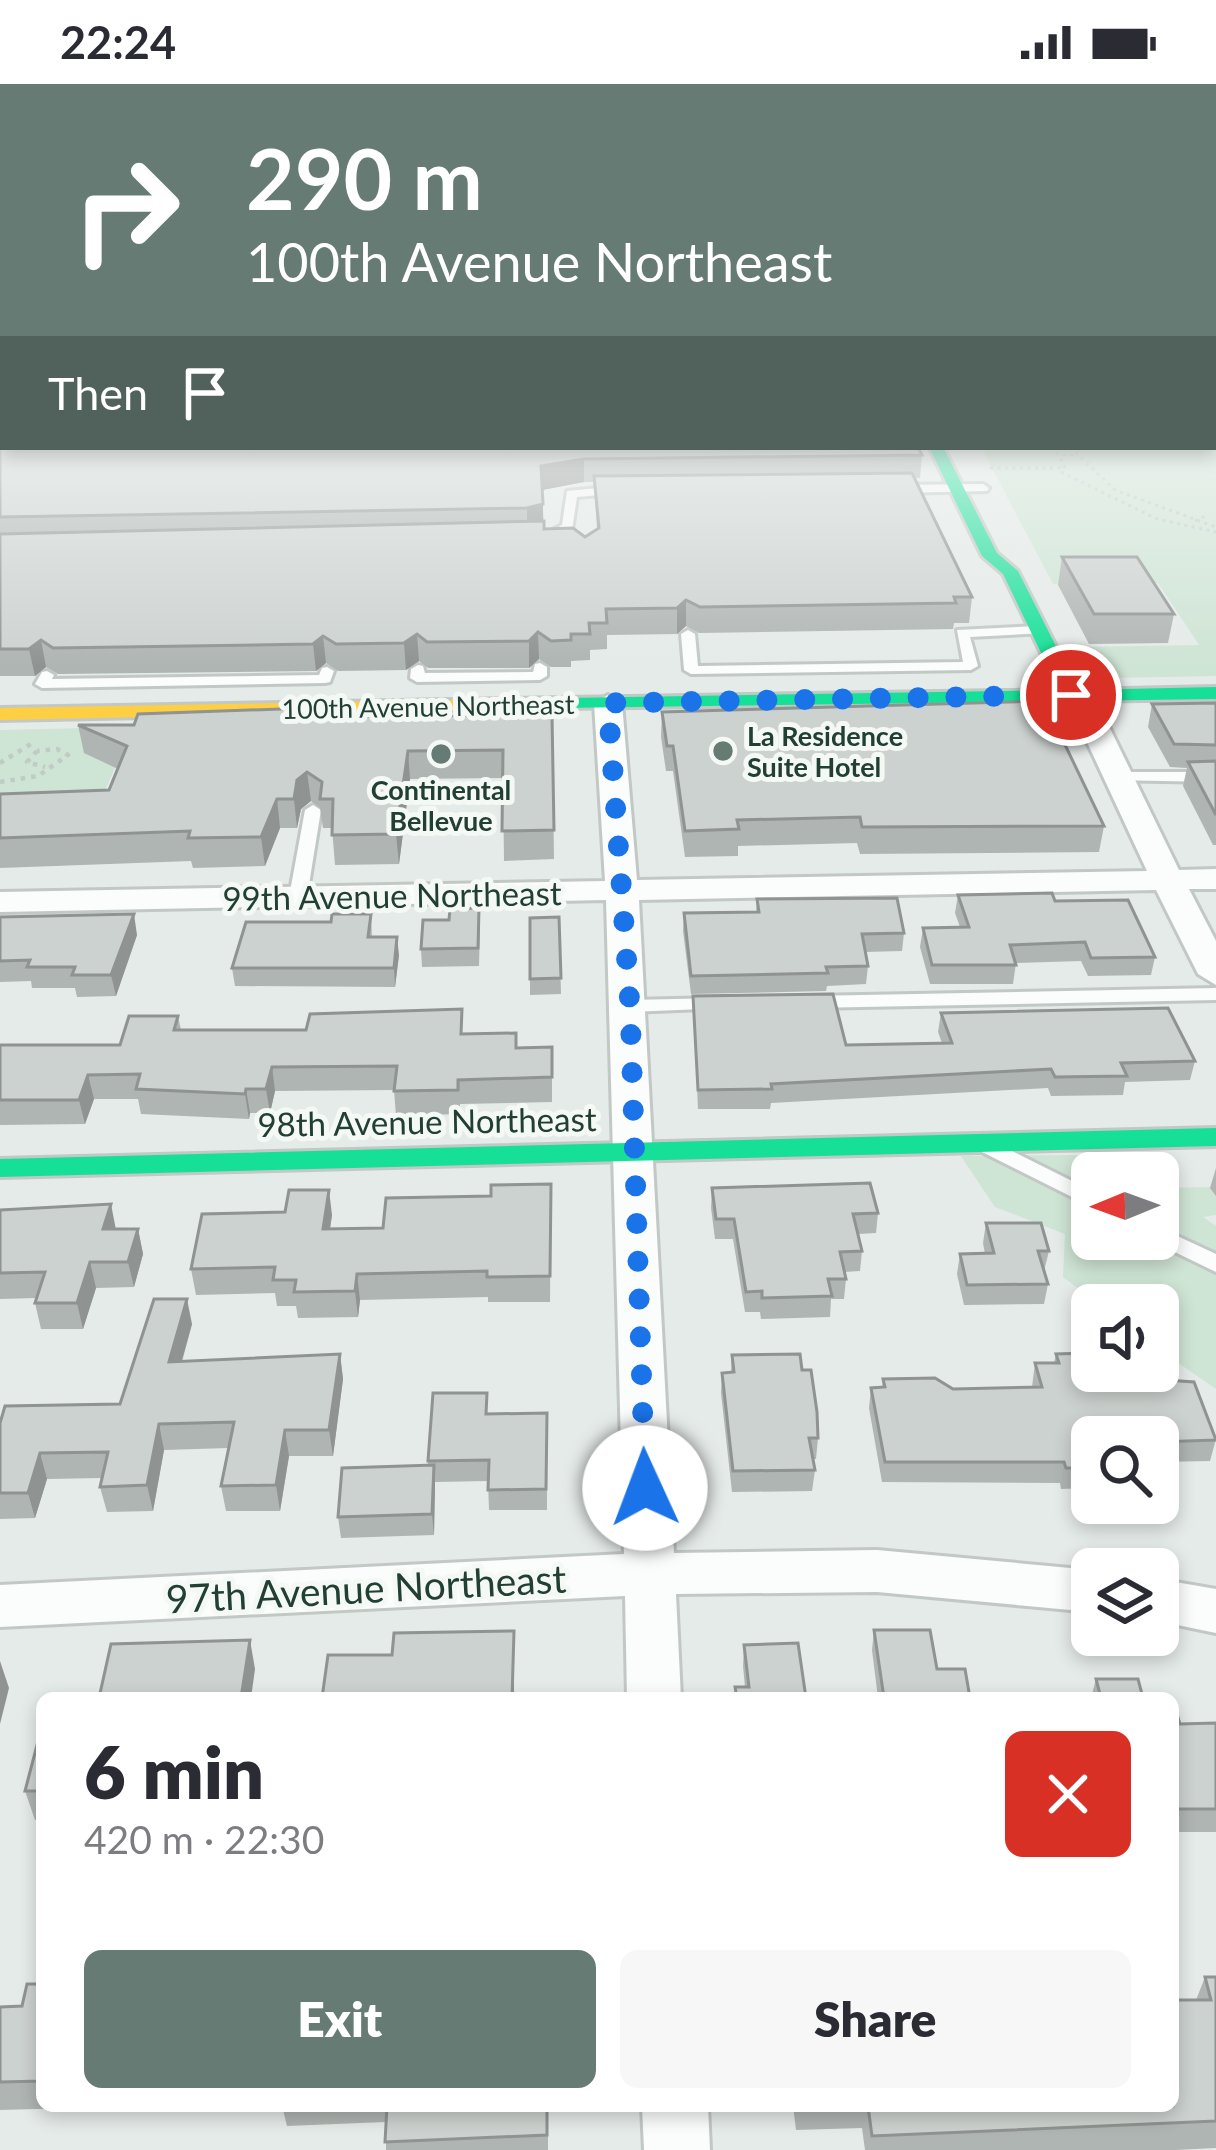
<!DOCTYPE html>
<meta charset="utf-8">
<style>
:root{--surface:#fff;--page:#f7f7f7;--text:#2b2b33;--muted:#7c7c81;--accent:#667b74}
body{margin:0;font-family:Lato,sans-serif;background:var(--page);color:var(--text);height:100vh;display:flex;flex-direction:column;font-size:45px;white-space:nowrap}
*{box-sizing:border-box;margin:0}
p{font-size:39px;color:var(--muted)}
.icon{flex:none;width:66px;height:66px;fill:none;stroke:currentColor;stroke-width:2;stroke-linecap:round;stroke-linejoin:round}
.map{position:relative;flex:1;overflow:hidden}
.details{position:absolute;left:36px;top:1608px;width:1143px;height:420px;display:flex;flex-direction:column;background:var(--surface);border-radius:18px;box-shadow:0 6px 18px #0003}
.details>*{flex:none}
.banner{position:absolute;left:0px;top:0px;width:1218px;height:366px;box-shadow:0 6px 18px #0003;background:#667b74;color:#fff;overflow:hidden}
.needle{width:78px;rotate:269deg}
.buttons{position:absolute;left:1071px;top:1068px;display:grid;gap:24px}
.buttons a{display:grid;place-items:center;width:108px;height:108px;border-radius:18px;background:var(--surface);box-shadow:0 6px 18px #0003;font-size:60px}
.pin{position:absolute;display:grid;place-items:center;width:102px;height:102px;color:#fff;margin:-51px;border:6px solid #fff;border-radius:50%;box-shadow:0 3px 12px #0007}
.me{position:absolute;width:132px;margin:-66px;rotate:358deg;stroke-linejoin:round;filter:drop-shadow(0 0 9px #0008)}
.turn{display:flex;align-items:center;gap:42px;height:252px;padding:0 48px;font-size:54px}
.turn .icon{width:156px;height:156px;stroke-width:2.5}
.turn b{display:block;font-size:84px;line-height:102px}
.then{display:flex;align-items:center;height:114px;padding:0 48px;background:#0003;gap:24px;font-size:45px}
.round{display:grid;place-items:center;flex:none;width:126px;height:126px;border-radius:18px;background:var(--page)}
.headline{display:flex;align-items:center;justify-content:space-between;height:204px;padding:0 48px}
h1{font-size:72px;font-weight:800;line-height:90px}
.primary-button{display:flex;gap:24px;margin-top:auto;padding:24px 48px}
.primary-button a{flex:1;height:138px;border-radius:18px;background:var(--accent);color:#fff;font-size:48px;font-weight:800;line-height:138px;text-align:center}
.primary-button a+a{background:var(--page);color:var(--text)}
.status{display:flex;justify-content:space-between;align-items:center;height:84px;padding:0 60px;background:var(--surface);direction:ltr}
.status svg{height:33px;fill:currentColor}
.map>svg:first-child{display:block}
.green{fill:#cee4d4}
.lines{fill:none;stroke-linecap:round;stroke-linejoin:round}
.lane-casing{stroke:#c2c8c5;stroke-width:6}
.street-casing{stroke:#c2c8c5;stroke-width:6}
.fast-casing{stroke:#c1c8c5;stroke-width:6}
.slow-casing{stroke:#c1c8c5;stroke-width:6}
.path-far1{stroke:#c1cbc6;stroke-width:3;stroke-dasharray:3 4.5;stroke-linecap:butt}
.path{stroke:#c1cbc6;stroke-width:4.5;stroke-dasharray:4.5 6;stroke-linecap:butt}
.lane{fill:#fbfcfc;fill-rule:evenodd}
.street{fill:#fbfcfc;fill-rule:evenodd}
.fast{fill:#16e098;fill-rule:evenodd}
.slow{fill:#ffcf43;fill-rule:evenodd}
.wall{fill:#afb5b2;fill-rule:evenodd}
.shaded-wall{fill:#8f9391}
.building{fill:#ccd2cf;stroke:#8f9391;stroke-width:3}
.route{stroke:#1a73e8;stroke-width:21;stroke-dasharray:0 37.8}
.poi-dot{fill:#667b74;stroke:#f4f9f6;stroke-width:4.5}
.labels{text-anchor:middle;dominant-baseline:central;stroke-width:10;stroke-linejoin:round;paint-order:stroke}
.far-street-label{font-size:27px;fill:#223f36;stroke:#f4f9f6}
.far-poi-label{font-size:27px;font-weight:bold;fill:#223f36;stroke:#f4f9f6;text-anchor:start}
.street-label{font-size:33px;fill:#223f36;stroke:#f4f9f6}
.near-street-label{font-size:39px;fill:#223f36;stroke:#f4f9f6}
</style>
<div class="status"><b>22:24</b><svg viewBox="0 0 49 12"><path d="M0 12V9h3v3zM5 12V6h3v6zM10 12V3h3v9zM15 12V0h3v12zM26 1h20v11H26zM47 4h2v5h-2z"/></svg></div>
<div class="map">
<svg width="1216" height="2066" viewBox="0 0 1216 2066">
<rect width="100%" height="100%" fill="#e5ebe8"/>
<path class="green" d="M1216 293V592L1108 594 1094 589 1082 563 1199 561 1158 499 1053 500 981 363H1215Z
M132 643 99 721 0 722V646Z
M1076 1071 1109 1089H1092V1155H1158V1104L1216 1103V1131L1203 1133 1216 1142V1305L1158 1265V1221H1100L1063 1193 1065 1150 995 1123 961 1072Z"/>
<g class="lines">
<defs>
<path id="lane" d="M983 400 989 404 987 407 896 409 890 405 896 401Z
M618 402 622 403V409L577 413 572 446 544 459 534 456 562 441 567 407Z
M1039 542 1046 546 1044 549 970 553 978 582 971 586 691 590 684 586 681 550 688 546 695 550 698 582 963 578 957 546Z
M540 579 547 583V592L540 596 417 598 410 594 411 585 418 581 423 582 425 589 533 588 535 580Z
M327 583 334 587 330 598 325 599 42 604 35 600 42 588 47 587 54 591 52 595 319 591 322 584Z
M1115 688H1216V698L1109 696 1107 693Z
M313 721 321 726 307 813 298 818 289 813 305 726Z
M1216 904V916L810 924 800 918 810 912Z
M719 914 729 920 726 924 630 928 620 922 630 916Z
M990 1056 1092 1107V1123L982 1068 979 1063 982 1058Z
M1158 1143 1216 1170V1188L1150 1156 1158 1155Z"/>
<path id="street" d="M1071 603 1100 624 1179 786 1216 785V805H1189L1216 857V901L1198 890 1156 806 639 816 674 1469 877 1466 1092 1486V1528L877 1508 676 1510 681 1614H627L625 1512 0 1543V1501L624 1470 606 816 0 828V808L605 797 594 619 608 611 622 619 637 796 1147 787 1073 628 1057 611Z
M1158 1495 1216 1505V1549L1158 1537Z
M642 2022H708L710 2066H644Z"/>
<path id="fast" d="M929 363H943L997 469 1018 487 1078 606 1216 603V615L560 624 557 620 567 614 1059 606 1003 490 982 472Z
M1216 1044V1062L0 1093V1075Z"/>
<path id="slow" d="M567 614 577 620 574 624 0 636V624Z"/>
</defs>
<use href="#lane" class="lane-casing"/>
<use href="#street" class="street-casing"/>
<use href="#fast" class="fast-casing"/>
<use href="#slow" class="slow-casing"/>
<path class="path-far1" d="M1051 363 1059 371H1074
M1070 363 1115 406 1216 443
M990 384H1065L1059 371
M1061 388 1157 435 1216 448
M1195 437 1207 431"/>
<path class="path" d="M37 667 27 678 45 683
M0 679 31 660
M0 698 38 692 68 671 57 665 37 667"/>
<use href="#lane" class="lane"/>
<use href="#street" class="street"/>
<use href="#fast" class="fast"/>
<use href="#slow" class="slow"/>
</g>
<path class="wall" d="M0 293 922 371 920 394H914L972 513 969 539H954L953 545 699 549 686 542 677 550 607 551V565L590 566V576L571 577V583H551L539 575 529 584H428L419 577 406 586 338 587 326 579 316 587 58 590 46 583 35 592H0ZM584 398H594L597 445 585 453 544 445 542 406Z
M1062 473 1174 530 1168 559 1089 560 1058 501Z
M1216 614V761H1213L1183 702 1187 684 1170 683 1148 643 1152 620 1215 619Z
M307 624 308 633 552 631 554 775 504 777 503 694 410 695 399 780 335 781 332 744H323L320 724 311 717 301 725 297 744H280L265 782 193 784 191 777 0 784V710L109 706 118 685 84 669 78 641H134Z
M662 628 1104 742 1099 768 860 770 857 759 738 762V772L685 773 673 687H666L661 653Z
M958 811 1055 817 1155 873 1151 891 1088 892 1081 877 1016 879 1013 900H930L920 863 923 844 960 843 955 829Z
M757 815 904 849 902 867 865 868 868 882 866 900 827 902 826 907 691 910 683 847 684 829 756 828Z
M371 830 372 853 399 871 395 903 235 902 232 884 331 838Z
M0 833 137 851 116 912 77 913 75 904H32L31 897 0 898Z
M559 833 561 910 530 911V834Z
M480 842 479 882 422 883 421 865Z
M693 912 846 961 942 959 938 948 941 929 1195 977 1190 996 1125 998 1123 1011 1051 1012 1048 1004 771 1019 770 1025H698Z
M178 932 181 946 464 950 517 964 552 963V1018L460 1020 459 1030 396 1032 394 1006 275 1007 270 1029H250L249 1035 141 1030 138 1015H94L85 1040 0 1041V961H120Z
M1216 1084V1112L1210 1104Z
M551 1100 550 1218H488V1213L360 1216 358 1233 298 1234 296 1222H277L275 1209 196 1211 191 1185 332 1131 330 1145 383 1144 491 1112Z
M712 1104 878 1129 876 1149 858 1150 862 1167 860 1187 844 1188 846 1195 844 1215H831L830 1233 761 1235 760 1228H745L733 1155H715L711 1124Z
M0 1126 116 1145H138L143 1170 134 1203 96 1204 83 1245H41L35 1219 37 1214 0 1215Z
M986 1139 1049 1167 1044 1187 1048 1200 1044 1220 964 1221 957 1190 960 1170H985L983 1159Z
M192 1240 182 1278 340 1270 343 1295 333 1372H289L280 1427H226L221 1402 229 1364 164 1366 153 1427 107 1428 100 1403 102 1394 47 1395 35 1434 0 1435V1339L120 1320Z
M1056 1270 1091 1278 1123 1293 1216 1355 1210 1377 1158 1378V1353H1092V1404L1061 1405 1060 1399 882 1398 869 1324 871 1304H882L883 1295 953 1305 1032 1303 1035 1279H1054Z
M732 1271 802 1286 818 1354 816 1375H813L815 1386 812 1407 732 1408 721 1309 722 1289 731 1288Z
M547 1329V1426H489L488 1397 435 1398 434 1451 341 1454 338 1433 428 1381V1377L488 1330Z
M874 1546 970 1614H878L872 1566Z
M744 1561 806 1614H735V1603H745L743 1582Z
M1096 1595 1143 1614H1091Z
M1173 1617 1180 1640 1216 1639V1748H1173Z
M42 1642V1736H35L25 1707Z
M1205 1893H1216V2064L1175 2066H865L862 2044 796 2046 793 2022H1173L1196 1916Z
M42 1900V2022H149L0 2026V1923L22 1922Z
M282 2022H548V2066H386V2038L287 2042Z"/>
<path class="shaded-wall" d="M584 375V398L542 406 541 382Z
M543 420V445L527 448V424Z
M686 516V542L677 550V524Z
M538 548 539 575 529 584V557Z
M417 550 419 577 406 586 404 559Z
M323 552 326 579 316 587 313 560Z
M41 556 46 583 35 592 29 565Z
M408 667 410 695 399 780 396 750Z
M307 688 311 717 301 725 297 744 294 715 297 696Z
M277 715 280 744 265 782 261 753Z
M134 830 137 851 116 912 111 891Z
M397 853 399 871 395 903 394 884Z
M272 983 275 1007 270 1029 266 1005Z
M88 991 94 1015 85 1040 79 1016Z
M246 1005 250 1029 249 1035 245 1010Z
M329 1106 332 1131 326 1170 323 1145Z
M111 1120 116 1146 103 1145Z
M138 1145 143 1170 134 1203 128 1178Z
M90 1178 96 1204 83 1245 77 1219Z
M357 1190 360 1216 358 1233 355 1207Z
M187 1215 192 1240 174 1304 169 1278Z
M340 1270 343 1295 333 1372 329 1346Z
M159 1340 164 1366 153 1427 147 1401Z
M285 1346 289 1372 280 1427 276 1401Z
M40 1369 47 1395 35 1434 28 1409Z
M434 1381 435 1401 434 1451 432 1430Z
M514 1547V1614H512Z
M250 1556 255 1585 251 1614H241Z
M0 1577 9 1604 0 1640Z"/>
<path class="building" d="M0 293H3V363H918L922 371 584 375 541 382 543 420 527 424 0 433V309H2V297H0Z
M912 389 972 513H954L956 519 700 523 686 516 677 524 606 525 607 539H589L590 550H571V556L551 557 538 548 529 557 427 558 417 550 404 559 336 560 323 552 313 560 53 564 41 556 29 565H0V450L544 437V445L573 444 585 453 599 444 594 392Z
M1062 473H1137L1174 530H1094Z
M1044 617 1104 742 862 743 860 733 737 736 739 745 685 747 673 662H667L662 628Z
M1216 619V661L1174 660 1152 620Z
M307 624 306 633 552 631 554 746 502 747 503 666 408 667 396 750 332 751 333 715H320L322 698 307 688 297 696 294 715H277L261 753 188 754 190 747 0 754V710L109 706 127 662 78 641H134L138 630Z
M1216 677V731L1188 678Z
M1052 809 1055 817 1128 816 1155 873 1091 874 1085 858 1010 861 1016 881H932L923 844 969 843 958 811Z
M897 814 904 849 862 850 868 882 826 883 828 889 691 892 684 829 759 828 757 815Z
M479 824 478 864 421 865 423 836H449L450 825Z
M134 830 111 891H72L75 883H27L30 876 0 877V833Z
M332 830H371L368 853H397L394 884H232L246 838H331Z
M559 833 561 894 530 895V834Z
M833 910 846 961 952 959 941 929 1168 924 1195 977 1121 979 1127 992 1055 993 1051 985 771 1000 772 1005 698 1006 693 912Z
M462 925 461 950 516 949V964L552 963V993L458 996V1006L394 1007 397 982 272 983 266 1005H246L245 1010 136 1005 140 990 88 991 79 1016H0V961H120L129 932H178L174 946H306L310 930Z
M870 1099 878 1129 853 1130 862 1167 840 1168 846 1195H828L832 1212 762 1214V1207L746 1208 734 1135H716L712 1104Z
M551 1100 550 1192 487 1193V1187L357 1190 355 1207 294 1208 296 1196H273L275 1183 191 1185 202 1130 285 1128 289 1106H329L323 1145 383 1144 386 1114 491 1112V1101Z
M111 1120 103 1145H138L128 1178H90L77 1219H35L45 1188 0 1189V1126Z
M986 1139H1041L1049 1167H1038L1048 1200 967 1201 960 1170 994 1169Z
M154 1215H187L169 1278 340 1270 329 1346H285L276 1401 221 1402 234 1338 159 1340 147 1401 100 1403 108 1368 40 1369 28 1409H0V1339L5 1322 120 1320Z
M1088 1269 1092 1278V1287H1121L1123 1293 1194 1298 1216 1356 1158 1358V1353H1092V1384H1066L1064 1378H885L871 1304 885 1303 883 1295 935 1294 953 1305 1042 1303 1035 1279H1059L1056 1270Z
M800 1270 802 1286H811L817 1328 818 1354H809L815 1386 733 1387 722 1289 734 1288 732 1271Z
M433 1309H487L486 1330 547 1329 546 1405 488 1406 489 1376 428 1377Z
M434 1381 432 1430 338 1433 342 1384Z
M874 1546H930L937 1585H965L970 1614H884Z
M514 1547 512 1614H322L328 1571H392L394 1549Z
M250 1556 241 1614H99L111 1560Z
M798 1559 806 1614H737L735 1603H749L744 1561Z
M1096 1595H1138L1143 1614H1101Z
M1173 1617 1180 1640 1216 1639V1725H1173Z
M42 1642V1707H25Z
M1205 1893H1216V2037L872 2052 868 2022H1173V1916H1211Z
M27 1900H42V1997L0 1998V1923L22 1922Z
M387 2022H547V2051L385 2058Z"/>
<linearGradient id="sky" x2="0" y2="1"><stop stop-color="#8dc1e2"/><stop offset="0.5" stop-color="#f3f6f5"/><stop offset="1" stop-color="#f3f6f5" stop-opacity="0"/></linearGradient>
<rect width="1216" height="583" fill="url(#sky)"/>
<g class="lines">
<path class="route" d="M645 1404 630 922 608 619 1071 611"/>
</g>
<g class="poi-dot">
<circle cx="723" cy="667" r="12"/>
<circle cx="441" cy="670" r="12"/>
</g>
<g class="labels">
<g class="far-street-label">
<text transform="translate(428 622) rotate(-1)">100th Avenue Northeast</text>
</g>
<g class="far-poi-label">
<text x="747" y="651">La Residence<tspan x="747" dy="31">Suite Hotel</tspan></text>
<text x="441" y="705" text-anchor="middle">Continental<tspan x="441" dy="31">Bellevue</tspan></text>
</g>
<g class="street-label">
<text transform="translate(392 811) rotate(-1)">99th Avenue Northeast</text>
<text transform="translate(427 1037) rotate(-1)">98th Avenue Northeast</text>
</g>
<g class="near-street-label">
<text transform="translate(366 1504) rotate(-3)">97th Avenue Northeast</text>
</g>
</g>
</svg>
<div class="buttons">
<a><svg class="needle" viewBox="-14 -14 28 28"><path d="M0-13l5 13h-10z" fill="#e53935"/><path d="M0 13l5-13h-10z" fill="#7c7c81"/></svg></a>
<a><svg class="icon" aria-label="sound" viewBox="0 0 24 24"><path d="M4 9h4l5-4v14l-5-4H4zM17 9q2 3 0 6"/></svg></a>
<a><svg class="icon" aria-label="search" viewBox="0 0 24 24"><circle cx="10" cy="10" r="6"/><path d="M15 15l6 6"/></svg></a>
<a><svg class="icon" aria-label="layers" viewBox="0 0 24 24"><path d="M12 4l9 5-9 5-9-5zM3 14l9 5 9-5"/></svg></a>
</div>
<div class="pin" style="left:1071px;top:611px;background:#d93025"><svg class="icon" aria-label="arrive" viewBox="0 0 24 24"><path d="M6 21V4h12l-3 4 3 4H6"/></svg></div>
<svg class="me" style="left:645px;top:1404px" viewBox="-20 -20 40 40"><circle r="19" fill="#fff"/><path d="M0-13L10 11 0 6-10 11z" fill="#1a73e8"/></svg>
<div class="banner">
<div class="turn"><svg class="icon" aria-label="right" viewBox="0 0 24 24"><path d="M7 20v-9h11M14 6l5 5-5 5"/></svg><div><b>290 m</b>100th Avenue Northeast</div></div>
<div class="then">Then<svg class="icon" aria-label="arrive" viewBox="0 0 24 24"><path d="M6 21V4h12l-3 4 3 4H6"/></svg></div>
</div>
<section class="details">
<div class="headline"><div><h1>6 min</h1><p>420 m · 22:30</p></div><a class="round" style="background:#d93025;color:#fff"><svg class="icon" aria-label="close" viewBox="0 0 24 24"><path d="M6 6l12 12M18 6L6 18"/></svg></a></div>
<div class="primary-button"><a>Exit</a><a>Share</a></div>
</section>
</div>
